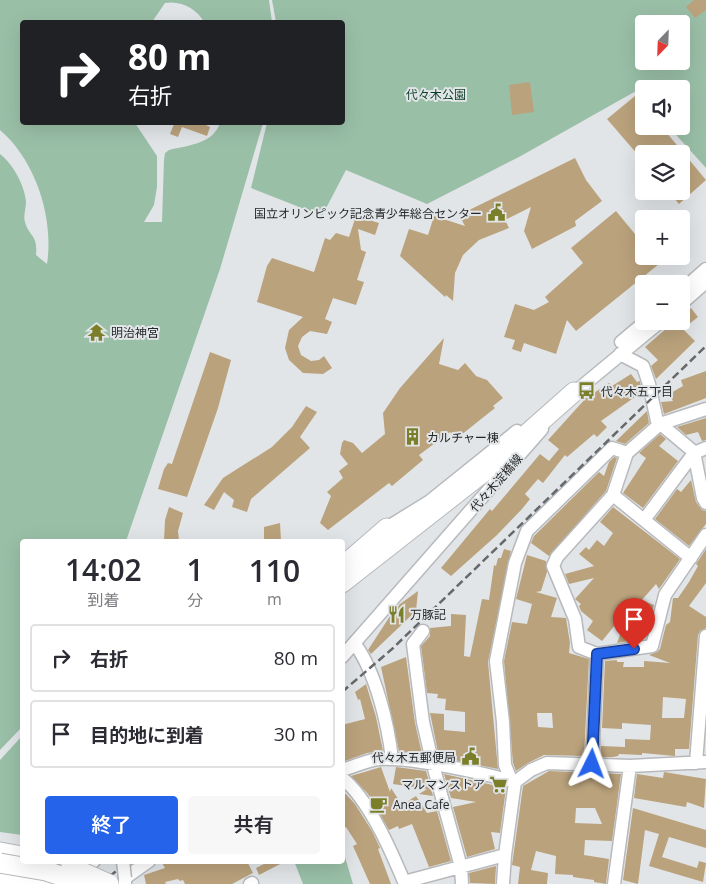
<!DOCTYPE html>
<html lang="ja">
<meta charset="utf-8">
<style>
:root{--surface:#fff;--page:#f7f7f7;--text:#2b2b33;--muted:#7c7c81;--line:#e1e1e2;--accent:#2563eb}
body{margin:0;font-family:"Open Sans","Noto Sans JP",sans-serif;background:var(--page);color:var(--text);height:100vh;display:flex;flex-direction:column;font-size:19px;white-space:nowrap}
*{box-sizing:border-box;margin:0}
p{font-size:16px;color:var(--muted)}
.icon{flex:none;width:28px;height:28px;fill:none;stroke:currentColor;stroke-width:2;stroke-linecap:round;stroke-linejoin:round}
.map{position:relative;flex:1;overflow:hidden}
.side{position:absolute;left:20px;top:539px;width:325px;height:325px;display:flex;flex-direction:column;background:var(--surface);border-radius:5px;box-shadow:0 5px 20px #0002}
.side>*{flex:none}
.hud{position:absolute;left:20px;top:20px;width:325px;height:105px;border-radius:5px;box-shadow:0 5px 20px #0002;background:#202124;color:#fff;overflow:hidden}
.needle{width:32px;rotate:203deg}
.buttons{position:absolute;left:635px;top:15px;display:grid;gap:10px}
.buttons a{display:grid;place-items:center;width:55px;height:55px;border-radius:5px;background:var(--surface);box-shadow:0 5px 20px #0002;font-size:25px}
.pin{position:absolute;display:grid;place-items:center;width:42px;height:42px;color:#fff;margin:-51px -21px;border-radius:50% 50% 50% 0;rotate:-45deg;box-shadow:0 0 5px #0007}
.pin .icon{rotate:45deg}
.me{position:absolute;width:55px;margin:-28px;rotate:3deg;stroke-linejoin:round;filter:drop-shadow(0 0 4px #0008)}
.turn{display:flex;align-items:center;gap:18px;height:105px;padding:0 25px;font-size:22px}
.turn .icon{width:65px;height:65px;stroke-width:2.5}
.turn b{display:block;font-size:35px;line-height:42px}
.eta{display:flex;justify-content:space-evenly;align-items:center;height:85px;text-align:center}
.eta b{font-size:30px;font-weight:600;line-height:35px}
.primary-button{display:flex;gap:10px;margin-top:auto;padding:10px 25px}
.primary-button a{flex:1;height:58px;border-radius:5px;background:var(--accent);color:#fff;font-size:20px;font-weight:600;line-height:58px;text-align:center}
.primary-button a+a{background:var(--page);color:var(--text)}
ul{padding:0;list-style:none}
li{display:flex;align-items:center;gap:15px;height:68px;margin:0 10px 8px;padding:0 15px;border:2px solid var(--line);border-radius:5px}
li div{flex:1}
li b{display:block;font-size:19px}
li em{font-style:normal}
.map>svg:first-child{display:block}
.green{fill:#9abfa7;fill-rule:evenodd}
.building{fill:#baa27c;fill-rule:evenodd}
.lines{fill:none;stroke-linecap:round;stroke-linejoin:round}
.minor-casing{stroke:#b7b9bc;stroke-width:15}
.highway-casing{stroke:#b7b9bc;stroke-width:21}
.minor{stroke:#fff;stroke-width:12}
.highway{stroke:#fff;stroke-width:19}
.rail{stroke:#67686a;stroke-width:2.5;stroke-dasharray:8 4;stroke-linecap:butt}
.minor-bridge-casing{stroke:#b7b9bc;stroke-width:15;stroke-linecap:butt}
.highway-bridge-casing{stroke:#b7b9bc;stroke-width:21;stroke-linecap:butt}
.minor-bridge{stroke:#fff;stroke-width:12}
.highway-bridge{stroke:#fff;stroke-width:19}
.route-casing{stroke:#184099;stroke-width:12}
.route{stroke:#2563eb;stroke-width:9}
.labels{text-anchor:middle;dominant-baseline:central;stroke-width:4;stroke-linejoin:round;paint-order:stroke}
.park-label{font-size:12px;fill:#0a3f24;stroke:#e2e5e8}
.poi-label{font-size:12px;fill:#272829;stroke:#e2e5e8;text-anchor:start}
.street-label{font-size:12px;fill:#272829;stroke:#e2e5e8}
</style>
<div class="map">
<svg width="706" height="884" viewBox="0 0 706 884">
<rect width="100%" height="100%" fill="#e2e5e8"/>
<path class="green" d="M0 0H269L272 22H204C197 9 181 0 165 3L152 22H22V122L135 123 157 156V187L154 205 144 222H162L164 160 165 153 169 150C189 145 213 144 220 123H263L220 269 126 541H22V727L0 750V154C13 164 25 186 26 202 26 208 23 217 25 222 29 237 38 234 36 255L47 264C54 218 36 161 0 130Z
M272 0H706V168L668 126H681V89H644V99L636 91 519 157 427 204 346 170 322 216 251 188 267 123 342 122V22H276ZM644 24H681V61H644Z
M22 736V835L0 832V760Z
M343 850 353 884H303L294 861H342Z"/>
<path class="building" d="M694 0H706V10L695 18 686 7Z
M530 82 534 112 512 115 509 85Z
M635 96 644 106V126H661L706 180 679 204 668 191H681V154H644V162L607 119Z
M172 122H200L210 127 207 136 182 127 178 137 170 134 174 124Z
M575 158 586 180 602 201 575 221 576 226 532 249 524 231 531 207 505 220 509 228 479 240 463 255 455 273 453 301 446 295 445 297 400 256 409 229 428 235 434 216 465 226 459 215Z
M616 211 644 245V256H653L659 264 576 331 567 320 556 354 524 343 521 352 512 349 515 340 504 337 515 304 534 310 549 302 545 297 583 263 571 248Z
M356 216 379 223 375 235 358 229 361 250 366 252 357 280 364 282 356 305 333 298 325 319 332 322 327 334 310 331 302 337 298 346 301 355 311 361 319 360 324 356 332 368 323 374 303 373 289 360 285 348 289 330 303 317 257 302 267 266 272 258 314 272 325 238 330 240 336 233 349 237Z
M691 308 698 317 683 329 695 341 656 379 651 366 658 360 645 347 675 321H681V316Z
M444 338 439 364 458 370 465 363 476 376 487 380 503 398 493 406 495 408 456 439 450 432 419 455 423 460 392 486 389 483 328 530 320 523 331 496 327 492 343 478 339 471 348 464 340 454 342 443 344 440 353 443 362 453 385 434 383 413 400 388Z
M210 352 231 360 218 408 187 497 158 489 164 469 168 463 172 464Z
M706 371V398L664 414 661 402 673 401 669 394 683 386 681 380Z
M631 374 637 382 640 381 642 392 601 421 607 427 597 437 594 434 567 457 565 455 543 483 538 479 525 494 530 499 522 509 497 535 451 576 441 568 490 509 492 511 540 454 549 461 559 449 548 440 586 398 609 383 612 386Z
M306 406 317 412 300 437 310 448 251 499 247 512 232 507 234 500 224 492 214 510 204 505 223 478 272 447 292 427Z
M647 411 649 423 625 444 616 441Z
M706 418V440L702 441 698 432 686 435 677 427Z
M660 434 666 439 659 446 678 461 643 508 623 493 646 458 639 453Z
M614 457 617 458 606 491 549 556 531 543 534 536 599 472 604 476 609 462Z
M691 480 696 502 702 510 706 511V524L689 546 655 519 677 489 681 492Z
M169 507 183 513 178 531 179 541H164L165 520Z
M613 507 680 559 659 589 656 584 626 618 629 608 602 641 587 630 593 621 581 611 579 606 581 604 575 599 594 578 569 584 565 574 594 566 579 554 586 547 589 550 597 540 604 546 613 533 600 522Z
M280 523 281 541H264V527Z
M504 549 511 551 488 662 498 769 439 757 430 713 444 714V730L465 732V712L445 710 446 699 437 698 438 694 427 693 421 646 430 636V628L451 626V614L466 615 464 656 470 657 482 599 489 600 494 565 496 566 498 558H501Z
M706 549V583L689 606 706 617V628L700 631 698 635 689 749H675V756L642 753V755L619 754 618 756 613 757H600L601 746 625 747V739L650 740 651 725 622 723V729L602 728 605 661 617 660V662H624L623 667H644V661L670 663 649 655 657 652 660 649 666 625 670 622 673 598H678L689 582 698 566 696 564ZM663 697 686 699 684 718H662Z
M527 555 546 561 547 572 541 591 536 592 557 598 551 617 566 618 570 643 569 653 589 659 584 756 544 755 528 763 516 771 513 763 504 661 512 622 527 624 532 604 516 599ZM537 713H552L553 728 538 727Z
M418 591 416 611 371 654 368 650 390 616 400 604Z
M646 602 654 605 645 639V638Z
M624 624 638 629 634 640 617 643Z
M406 657 415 723 422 754 399 751 381 667Z
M366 684 376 717 383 751 367 753 345 761 342 750V725L365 719 360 699 358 700 355 692Z
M381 767 390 792 391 788 402 805 416 796 427 813 437 811 451 861 429 867 412 824 399 829 398 826 389 830 368 794 351 776Z
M396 767 426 771 433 796 419 794 427 789 393 784Z
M549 771 621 774 612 841 585 840 584 855 609 859 606 884 594 882V880L573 877V875L555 874 556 856 536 851 531 870 548 873 547 884H518L520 867 512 865 523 786ZM576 808H595L602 824 575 823Z
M664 772 706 779 704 808 687 802 686 807 634 798 637 774 663 778Z
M444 774 506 788 500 833 491 832 495 849 467 857 453 807 476 802 451 798Z
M342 790 355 804 372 831 380 848 378 849 391 884H370L353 846 357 844 346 827 343 829Z
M633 808 706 830V848L669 837 662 857 697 868 699 861 706 863 703 882 649 866 659 834 645 830 638 884 623 880Z
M161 861H247L253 873 232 884H185L183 880 180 881 178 879 165 882 166 884H146L144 875 165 868Z
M265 861H286L259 875 256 868 266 863Z
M496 866 495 884 470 883 469 873Z"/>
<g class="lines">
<defs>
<path id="minor" d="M681 291 706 269
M681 304 706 282
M621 342 646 321
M620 354 643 366 649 384 657 421 694 452 703 498 706 503
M569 397 661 321
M706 409 660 424 627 453 613 495 557 557 553 566 575 619 579 647 597 654 652 646 665 595 706 535
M613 495 691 558
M644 520 694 453 706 448
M380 532 430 501 517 431
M423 631 413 644 423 722 433 765 461 867 462 884
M355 644C376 673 388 724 392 759
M342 657 542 429
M696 763 706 636
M592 764 597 654
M342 770C354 767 367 760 379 759 412 757 483 773 515 782
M342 778C369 799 392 853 405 884
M511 780 505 765 503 722 496 661 515 563 527 531 612 448 627 453
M404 882 505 855
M52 884 72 876 94 861
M125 884V878L149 861
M250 884 252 883
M503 884 505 855 515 782 531 770 547 763 630 766 706 762
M614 884 630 766"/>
<path id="highway" d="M342 567 387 528
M342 583 485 471 574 392
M0 852 22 856
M0 876 34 877 54 873"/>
</defs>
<use href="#minor" class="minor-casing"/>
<use href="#highway" class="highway-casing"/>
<use href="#minor" class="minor"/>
<use href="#highway" class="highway"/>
<path class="rail" d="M342 692 392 649 706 346
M100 884 129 861"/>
<defs>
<path id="minor-bridge" d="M123 861 125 878"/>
<path id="highway-bridge" d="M0 863 46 871 85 884
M71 867 109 884"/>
</defs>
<use href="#minor-bridge" class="minor-bridge-casing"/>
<use href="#highway-bridge" class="highway-bridge-casing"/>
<use href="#minor-bridge" class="minor-bridge"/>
<use href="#highway-bridge" class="highway-bridge"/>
</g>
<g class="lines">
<defs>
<path id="route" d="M592 764 597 654 634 649"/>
</defs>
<use href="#route" class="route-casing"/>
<use href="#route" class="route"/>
</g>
<defs>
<symbol id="civic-bare" viewBox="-9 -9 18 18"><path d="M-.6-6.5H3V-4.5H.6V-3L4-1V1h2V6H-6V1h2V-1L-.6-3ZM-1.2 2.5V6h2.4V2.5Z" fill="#7c7f29" stroke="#e2e5e8" stroke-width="2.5" paint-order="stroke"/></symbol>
<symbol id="temple-bare" viewBox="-9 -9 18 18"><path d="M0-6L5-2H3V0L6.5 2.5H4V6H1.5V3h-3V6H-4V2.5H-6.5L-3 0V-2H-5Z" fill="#7c7f29" stroke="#e2e5e8" stroke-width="2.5" paint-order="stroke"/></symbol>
<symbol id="bus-bare" viewBox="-9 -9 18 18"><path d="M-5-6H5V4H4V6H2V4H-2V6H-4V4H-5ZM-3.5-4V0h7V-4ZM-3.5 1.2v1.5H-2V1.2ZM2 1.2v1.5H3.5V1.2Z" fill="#7c7f29" stroke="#e2e5e8" stroke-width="2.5" paint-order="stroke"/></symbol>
<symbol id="building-bare" viewBox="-9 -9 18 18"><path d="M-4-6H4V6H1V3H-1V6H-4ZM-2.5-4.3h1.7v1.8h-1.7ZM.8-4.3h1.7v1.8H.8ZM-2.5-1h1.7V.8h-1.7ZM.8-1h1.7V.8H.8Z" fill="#7c7f29" stroke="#e2e5e8" stroke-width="2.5" paint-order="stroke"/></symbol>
<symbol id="restaurant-bare" viewBox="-9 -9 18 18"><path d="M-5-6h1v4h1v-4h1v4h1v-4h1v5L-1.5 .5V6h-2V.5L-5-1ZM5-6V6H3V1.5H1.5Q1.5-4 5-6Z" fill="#7c7f29" stroke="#e2e5e8" stroke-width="2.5" paint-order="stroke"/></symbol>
<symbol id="supermarket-bare" viewBox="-9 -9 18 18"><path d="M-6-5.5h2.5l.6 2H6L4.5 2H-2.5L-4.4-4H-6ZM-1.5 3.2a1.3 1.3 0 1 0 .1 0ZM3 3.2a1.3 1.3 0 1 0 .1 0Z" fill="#7c7f29" stroke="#e2e5e8" stroke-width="2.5" paint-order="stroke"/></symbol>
<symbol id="cafe-bare" viewBox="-9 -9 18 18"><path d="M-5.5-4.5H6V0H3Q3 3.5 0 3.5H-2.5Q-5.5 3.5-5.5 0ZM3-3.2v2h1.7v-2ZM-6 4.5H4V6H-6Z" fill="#7c7f29" stroke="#e2e5e8" stroke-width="2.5" paint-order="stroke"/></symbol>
</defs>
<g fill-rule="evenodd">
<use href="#civic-bare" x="484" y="200" width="25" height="25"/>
<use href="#temple-bare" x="84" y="320" width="25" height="25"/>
<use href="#bus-bare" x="574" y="378" width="25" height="25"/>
<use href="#building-bare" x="400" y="424" width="25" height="25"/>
<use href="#restaurant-bare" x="384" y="602" width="25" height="25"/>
<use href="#civic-bare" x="458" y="744" width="25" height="25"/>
<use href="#supermarket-bare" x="486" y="772" width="25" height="25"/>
<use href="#cafe-bare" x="366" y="792" width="25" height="25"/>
</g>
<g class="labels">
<g class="park-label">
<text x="436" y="94">代々木公園</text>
</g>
<g class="poi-label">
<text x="482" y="213" text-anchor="end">国立オリンピック記念青少年総合センター</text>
<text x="111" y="332">明治神宮</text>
<text x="601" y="391">代々木五丁目</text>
<text x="427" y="437">カルチャー棟</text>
<text x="410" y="614">万豚記</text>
<text x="456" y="757" text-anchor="end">代々木五郵便局</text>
<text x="485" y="784" text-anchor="end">マルマンストア</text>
<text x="393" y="804">Anea Cafe</text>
</g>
<g class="street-label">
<text transform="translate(496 483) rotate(-49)">代々木淀橋線</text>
</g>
</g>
</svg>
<div class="buttons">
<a><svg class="needle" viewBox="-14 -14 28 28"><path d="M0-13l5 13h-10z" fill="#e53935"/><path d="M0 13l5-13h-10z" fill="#7c7c81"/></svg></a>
<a><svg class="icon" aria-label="sound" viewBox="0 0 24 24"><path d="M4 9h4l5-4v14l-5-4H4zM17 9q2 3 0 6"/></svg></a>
<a><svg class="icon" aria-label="layers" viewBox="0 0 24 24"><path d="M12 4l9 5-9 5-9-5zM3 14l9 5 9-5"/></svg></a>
<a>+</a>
<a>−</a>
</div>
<div class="pin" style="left:634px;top:649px;background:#d93025"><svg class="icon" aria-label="arrive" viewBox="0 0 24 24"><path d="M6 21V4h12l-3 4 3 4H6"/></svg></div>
<svg class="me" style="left:592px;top:764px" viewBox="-20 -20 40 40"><path d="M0-17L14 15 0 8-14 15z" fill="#2563eb" stroke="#fff" stroke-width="4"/></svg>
<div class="hud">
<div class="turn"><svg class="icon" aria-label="right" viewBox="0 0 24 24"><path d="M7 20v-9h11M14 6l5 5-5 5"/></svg><div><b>80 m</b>右折</div></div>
</div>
<section class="side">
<div class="eta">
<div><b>14:02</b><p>到着</p></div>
<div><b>1</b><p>分</p></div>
<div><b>110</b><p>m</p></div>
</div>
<ul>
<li><svg class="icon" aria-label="right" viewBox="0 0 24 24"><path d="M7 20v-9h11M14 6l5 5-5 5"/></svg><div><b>右折</b></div><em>80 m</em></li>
<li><svg class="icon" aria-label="arrive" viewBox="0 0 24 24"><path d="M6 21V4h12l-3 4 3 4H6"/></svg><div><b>目的地に到着</b></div><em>30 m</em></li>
</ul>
<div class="primary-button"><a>終了</a><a>共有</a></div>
</section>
</div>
